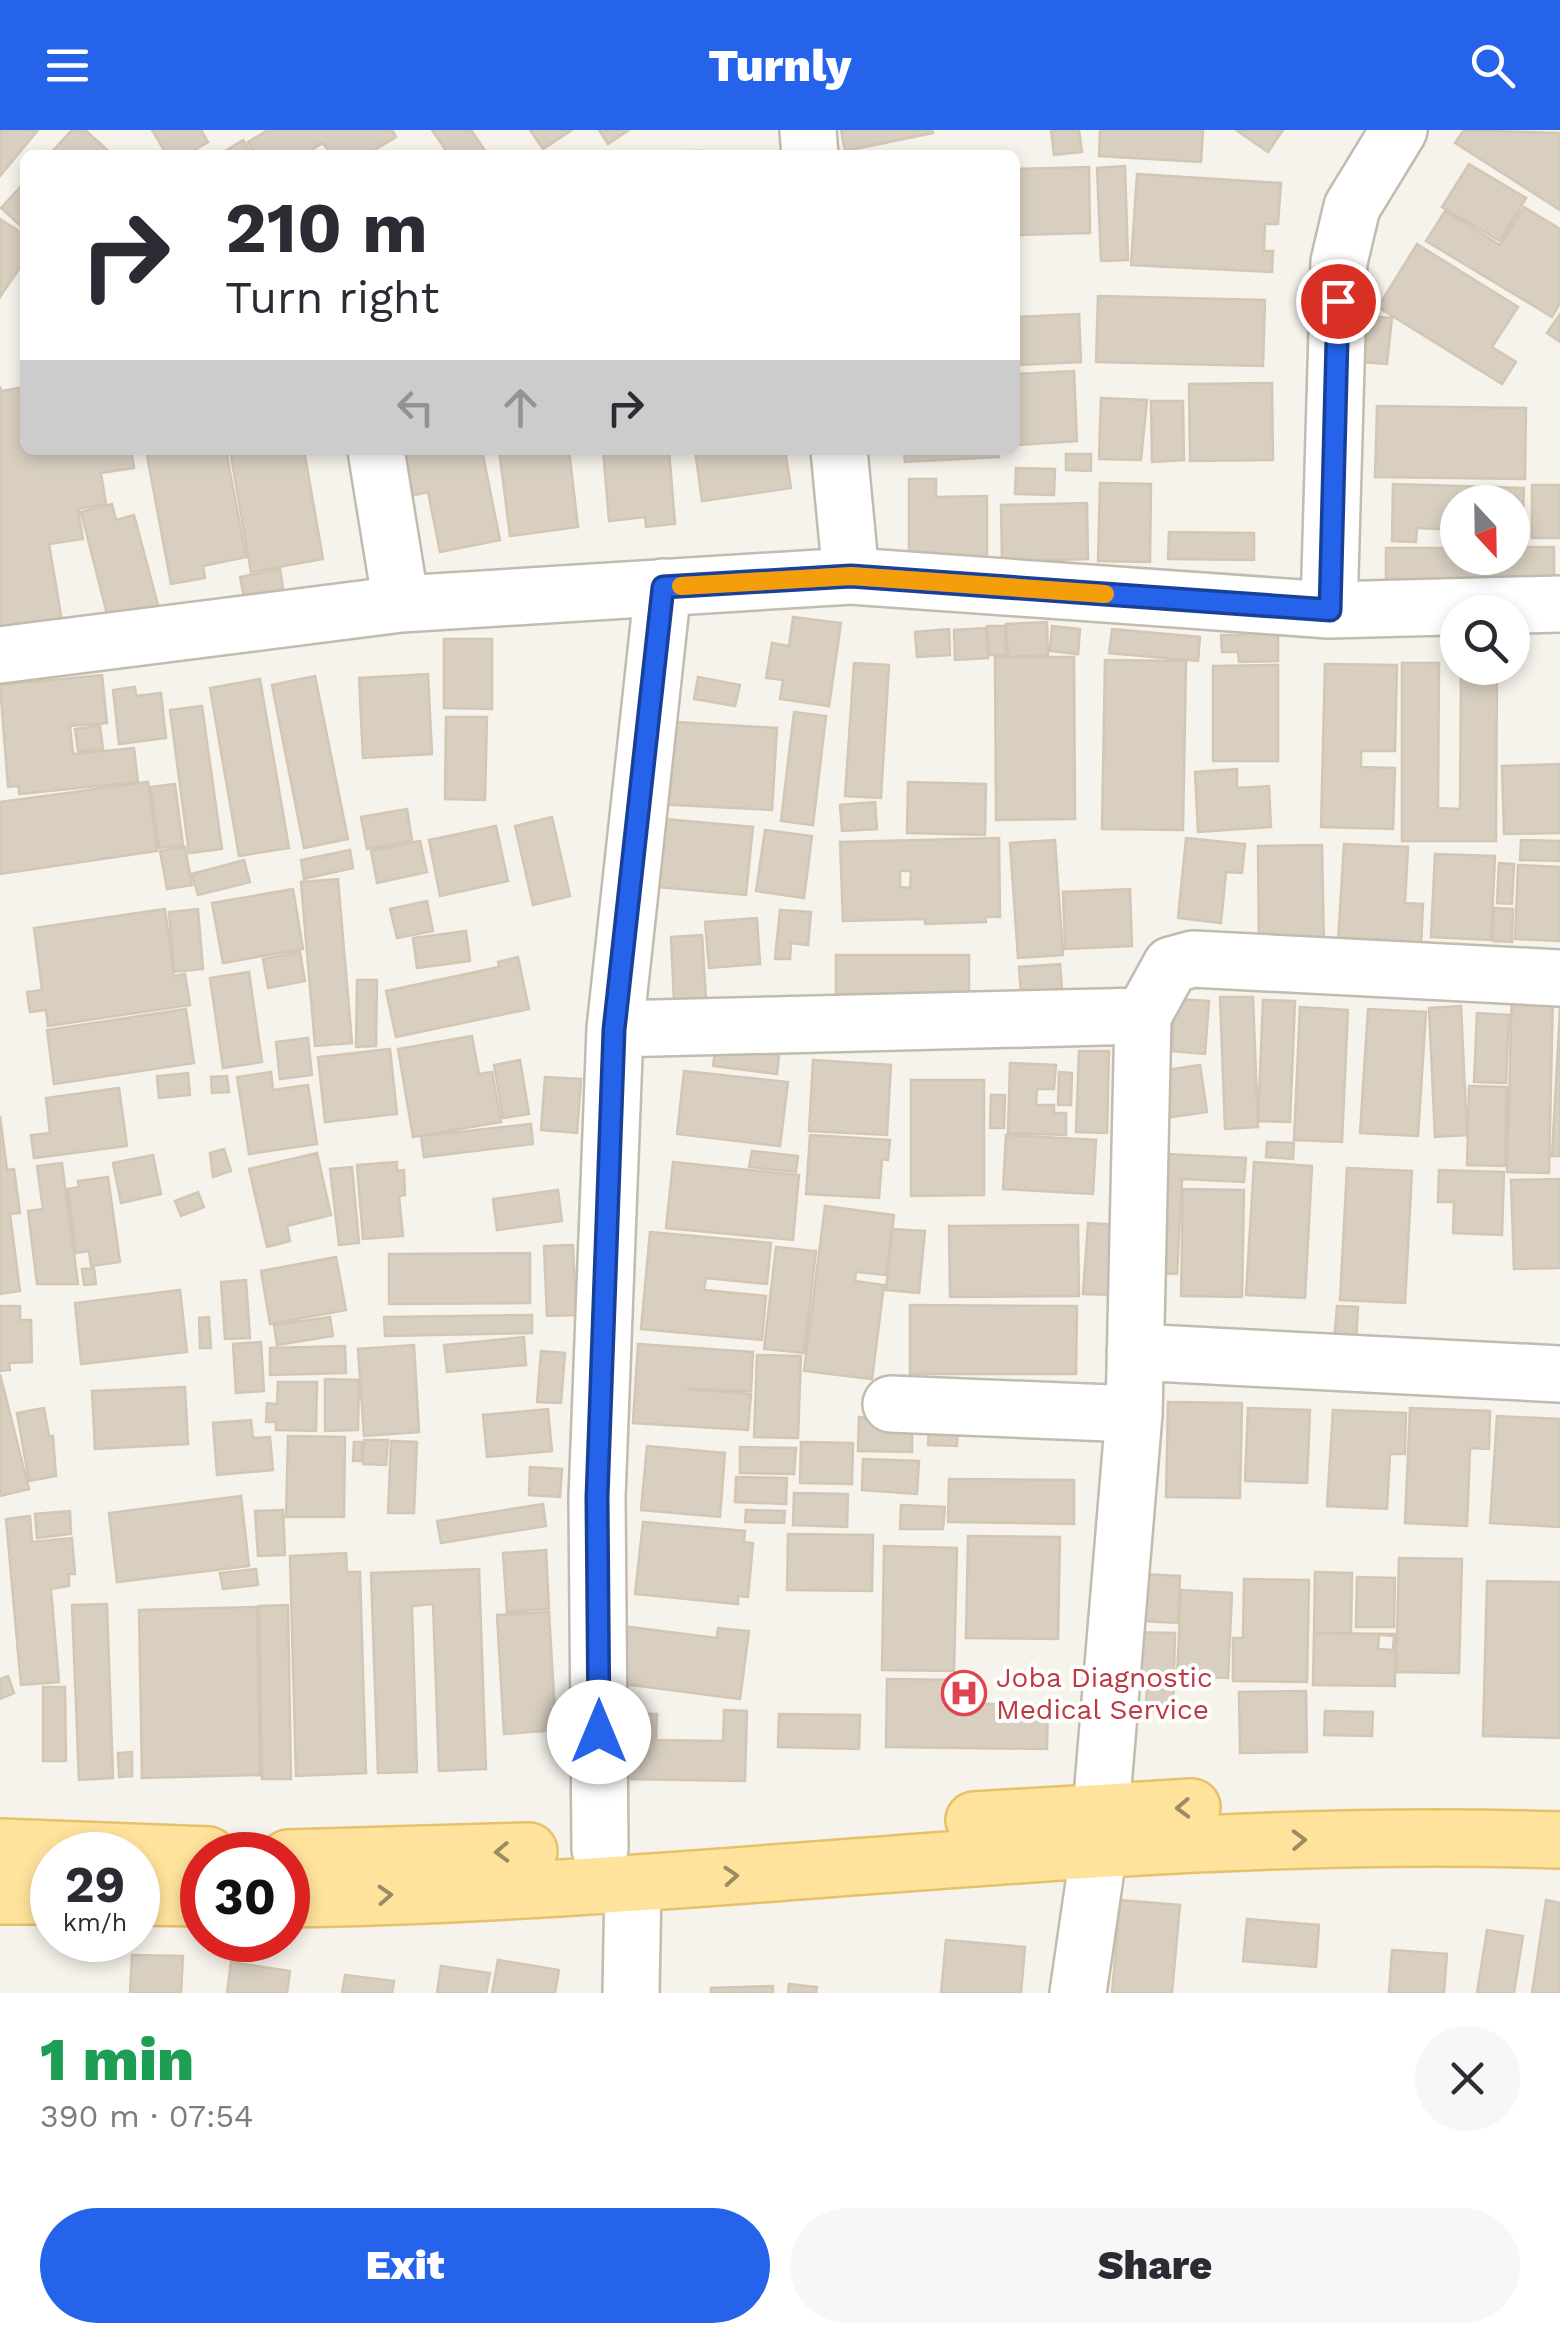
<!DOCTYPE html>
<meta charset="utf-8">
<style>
:root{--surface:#fff;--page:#f7f7f7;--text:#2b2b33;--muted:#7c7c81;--accent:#2563eb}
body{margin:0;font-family:"Work Sans",sans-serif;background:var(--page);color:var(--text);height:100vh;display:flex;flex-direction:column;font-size:38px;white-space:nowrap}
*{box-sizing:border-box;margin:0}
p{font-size:32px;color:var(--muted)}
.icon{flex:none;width:55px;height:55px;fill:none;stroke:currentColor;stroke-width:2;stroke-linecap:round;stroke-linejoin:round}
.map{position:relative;height:1863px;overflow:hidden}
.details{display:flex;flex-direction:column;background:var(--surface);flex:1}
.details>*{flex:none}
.guide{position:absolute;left:20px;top:20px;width:1000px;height:305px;border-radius:15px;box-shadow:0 5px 15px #0003;background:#fff;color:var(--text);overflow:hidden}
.needle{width:65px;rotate:158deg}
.buttons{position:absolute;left:1440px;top:355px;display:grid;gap:20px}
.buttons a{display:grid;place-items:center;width:90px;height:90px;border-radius:50%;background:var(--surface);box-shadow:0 5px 15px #0003;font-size:50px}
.speed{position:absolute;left:30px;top:1702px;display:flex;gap:20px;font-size:50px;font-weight:700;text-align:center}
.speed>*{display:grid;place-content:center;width:130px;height:130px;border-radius:50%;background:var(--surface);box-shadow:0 5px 15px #0003;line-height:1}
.speed small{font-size:25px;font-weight:400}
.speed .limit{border:15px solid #d22;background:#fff;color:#111}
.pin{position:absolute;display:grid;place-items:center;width:85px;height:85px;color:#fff;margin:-42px;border:5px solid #fff;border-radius:50%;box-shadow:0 2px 10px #0007}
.me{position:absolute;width:110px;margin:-55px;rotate:0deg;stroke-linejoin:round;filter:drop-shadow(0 0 8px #0008)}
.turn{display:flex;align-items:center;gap:35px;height:210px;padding:0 40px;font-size:45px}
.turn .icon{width:130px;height:130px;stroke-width:2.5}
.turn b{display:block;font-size:70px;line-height:85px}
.lanes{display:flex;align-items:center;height:95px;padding:0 40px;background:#0003;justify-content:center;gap:50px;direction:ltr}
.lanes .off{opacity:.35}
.round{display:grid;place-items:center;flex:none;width:105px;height:105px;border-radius:52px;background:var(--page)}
.head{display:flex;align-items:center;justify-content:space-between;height:170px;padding:0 40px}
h1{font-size:60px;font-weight:800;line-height:75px;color:#1e9e55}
.action{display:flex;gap:20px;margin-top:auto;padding:20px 40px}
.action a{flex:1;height:115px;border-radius:60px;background:var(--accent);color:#fff;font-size:40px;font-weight:800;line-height:115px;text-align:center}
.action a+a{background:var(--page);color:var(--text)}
header{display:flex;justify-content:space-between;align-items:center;height:130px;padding:0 40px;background:var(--accent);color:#fff;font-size:45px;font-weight:800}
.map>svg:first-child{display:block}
.building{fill:#d8cfc1;stroke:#d3c7b4;stroke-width:2.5;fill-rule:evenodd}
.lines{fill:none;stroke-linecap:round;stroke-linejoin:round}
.minor-casing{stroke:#c2bbae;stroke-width:60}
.major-casing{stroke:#e6c16a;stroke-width:60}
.minor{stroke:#fff;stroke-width:55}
.major{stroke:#ffe39c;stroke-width:55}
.oneway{stroke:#9c8c66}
.route-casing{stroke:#184099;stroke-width:25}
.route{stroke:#2563eb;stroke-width:18}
.slow{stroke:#f59e0b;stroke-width:18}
.labels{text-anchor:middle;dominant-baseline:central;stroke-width:8;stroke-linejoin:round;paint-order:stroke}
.health-label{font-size:28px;fill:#be3a42;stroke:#fff;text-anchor:start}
</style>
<header><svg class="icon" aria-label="menu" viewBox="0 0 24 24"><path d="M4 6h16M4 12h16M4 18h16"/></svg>Turnly<svg class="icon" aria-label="search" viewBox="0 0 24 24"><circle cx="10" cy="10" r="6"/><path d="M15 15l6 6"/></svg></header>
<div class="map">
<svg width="1560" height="1863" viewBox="0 0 1560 1863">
<rect width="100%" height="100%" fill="#f6f3ec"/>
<path class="building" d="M0 0H38L0 46Z
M72 0H85L113 25H49Z
M152 0H201L208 12 186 25H167Z
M268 0H392L396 7 366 25H331L323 13 313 19 317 25H256L248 12Z
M432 0H471L488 25H449Z
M530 0H572L543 19Z
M599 0H629L608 14Z
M841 0H932L933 3 845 21Z
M1051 0H1079L1082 22 1054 25Z
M1100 0H1203L1201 32 1099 26Z
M1236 0H1283L1268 22Z
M1464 0 1560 3V80L1455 13Z
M243 10 253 25H219Z
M702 21V25H595V22Z
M1469 34 1526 68 1500 111 1442 77Z
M1125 36 1128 130 1101 131 1097 38Z
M1089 37 1090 103 1016 105 1015 39Z
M1137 44 1281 53 1278 94H1265L1264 121H1273L1272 142 1131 135Z
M25 52V100L1 78Z
M1524 77 1560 99V173L1552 187 1426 111 1445 81 1500 115Z
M0 89 25 105V130L0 167Z
M1417 114 1518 177 1492 217 1516 232 1502 254 1378 177Z
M1098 166 1265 170 1263 236 1096 232Z
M1079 184 1081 232 1015 235V187Z
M1560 184V212L1547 203Z
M1365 186 1392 188 1387 234 1360 232Z
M1074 241 1077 311 1015 315V244Z
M1272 253 1273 330 1190 331 1189 254Z
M0 256 1 261 25 257V320H131L134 338 101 343 106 374 78 379 83 409 49 414 62 491 0 502Z
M1101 268 1147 270 1141 330 1099 329Z
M1151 271H1183L1184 330 1152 332Z
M1377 276 1526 278 1525 349 1375 347Z
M146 320H226L246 427 203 436 205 448 171 454Z
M230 320H304L323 429 251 442Z
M397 320H482L500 410 440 422 428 362 406 367Z
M499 320H569L578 397 510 406Z
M603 320H669L675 394 646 397 645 387 609 391Z
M695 320H785L791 358 702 371Z
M904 320H999V327L905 332Z
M1066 324H1091V341L1066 340Z
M1016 338 1055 339 1054 365 1015 364Z
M909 349H936V367L987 366V428H909Z
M1100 353 1151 354 1150 432 1098 431Z
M1393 354 1524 358 1522 402 1512 401V372H1458V400L1417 398 1416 412 1392 411Z
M1532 355H1560V408H1532Z
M1087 373 1088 429 1002 432 1001 375Z
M112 374 116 390 134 385 158 475 108 488 81 382Z
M1169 402 1254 403V430L1168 429Z
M1512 417H1554V448L1386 450V418H1458V428H1512Z
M280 439 284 465 245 472 240 447Z
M793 487 841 493 829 576 780 569 783 550 766 548 772 513 789 516Z
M1047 492 1048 525 1008 527 1006 494Z
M1278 494V531L1239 532 1238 522H1222L1221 505H1246V495Z
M987 496H1005L1006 525H989Z
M1052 496 1080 499 1078 524 1050 521Z
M986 498 988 528 955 530 954 500Z
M949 499 950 525 917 527 915 502Z
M1112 499 1200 507 1198 531 1109 523Z
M444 509H492V579L444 578Z
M995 527H1074L1075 689 996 690Z
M1105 530 1186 531 1183 700 1102 699Z
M854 533 889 535 881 668 845 666Z
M1402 533H1439L1438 678 1460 679 1461 538H1497L1496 711H1402Z
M1325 534 1397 535 1395 621H1361V637L1395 638 1393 699 1321 697Z
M1278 535V631H1213V536Z
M428 544 432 624 363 628 359 548Z
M102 545 107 593 70 596 73 624 134 618 138 652 19 664V656L8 657 0 555Z
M315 546 348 709 304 718 272 555Z
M698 547 740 555 735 576 694 569Z
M260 549 289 718 239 726 210 558Z
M135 557 136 566 161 563 166 608 119 614 113 560Z
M202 576 222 719 189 723 170 580Z
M794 582 826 586 813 695 781 691Z
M446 587H487L485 670 445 669Z
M660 591 777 598 772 680 656 674Z
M100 596 103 619 78 621 75 599Z
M1560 634V703L1504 704 1502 636Z
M1237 639V658L1269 656 1271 697 1198 702 1195 642Z
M148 652 157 721 0 744V672Z
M908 652 986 654 985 705 907 703Z
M175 654 183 715 159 718 150 657Z
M875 672 877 699 842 701 840 675Z
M407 679 412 711 367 719 361 687Z
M552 687 570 766 533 775 515 696Z
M653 688 753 697 746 765 647 756Z
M496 696 508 751 440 766 429 710Z
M765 700 812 706 804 768 756 761Z
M999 708 1000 787H985L986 792 925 794V789L843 791 840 712ZM900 741H911L910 758 900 757Z
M1186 708 1245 714 1242 743 1226 742 1221 793 1178 788Z
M1055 710 1063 825 1018 828 1010 713Z
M1521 710 1560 711V731L1520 730Z
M420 711 427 742 377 753 371 721Z
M1344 714 1408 717 1405 773 1423 774 1421 816 1338 812Z
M1322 715 1324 818 1259 819 1258 716Z
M185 717 192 755 167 759 160 721Z
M350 720 353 738 304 749 301 730Z
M1435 724 1495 726 1491 810 1431 807Z
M244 730 250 752 198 765 192 744Z
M1499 733 1514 734 1512 774 1497 773Z
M1518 735 1560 737V811L1515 809Z
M338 749 352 913 315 916 301 752Z
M293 759 303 819 223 833 212 773Z
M1130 759 1132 816 1065 819 1063 762Z
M427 771 433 801 397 808 390 779Z
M1494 778 1513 779 1512 812 1493 811Z
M165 779 174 846 185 844 190 875 48 896 46 880 30 882 27 862 42 860 34 798Z
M198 779 203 839 174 842 169 782Z
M780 780 811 782 808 815 791 813 790 829H775Z
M757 788 760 834 709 838 705 792Z
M466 801 470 831 417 838 413 808Z
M702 805 706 870 674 872 671 807Z
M300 822 305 851 268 858 263 829Z
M836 825H969V865H836Z
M518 827 529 879 396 907 386 861 499 837 498 832Z
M1060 834 1062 860 1021 863 1019 837Z
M249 842 262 932 223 938 210 848Z
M357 850H377L376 916 356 917Z
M1512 862H1553L1549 1043 1507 1042Z
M1220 867H1253L1258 997 1225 999Z
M1175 869 1209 871 1205 924 1172 921Z
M1263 870 1295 871 1290 992 1258 991Z
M1461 876 1467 1005 1435 1007 1429 878Z
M1300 877 1348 880 1342 1012 1294 1010Z
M1560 878V1026H1552Z
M186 879 194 933 54 954 47 900Z
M1368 879 1426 882 1418 1006 1360 1003Z
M1477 883 1509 885 1506 953 1474 952Z
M472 906 479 944 492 942 501 992 413 1007 398 919Z
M308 908 312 945 280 949 276 912Z
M717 909 780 916 777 944 713 936Z
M390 919 397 984 325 992 318 927Z
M1079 921H1109L1107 1003 1076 1002Z
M520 930 529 984 503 988 494 935Z
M813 930 891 935 887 1005 809 1001Z
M1010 933 1056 935 1054 959H1037L1036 975H1054V983H1066V1005L1008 1003Z
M1200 935 1207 982 1165 988 1159 941Z
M684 941 788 952 780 1016 677 1004Z
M271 942 273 960 308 955 317 1014 249 1024 237 947Z
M1059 942 1072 943 1071 975H1058Z
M188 943 190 965 159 968 157 946Z
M227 946 229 962 212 963 211 947Z
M545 947 581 949 577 1003 541 1000Z
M911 950H984V1065L911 1066Z
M1469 956 1507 957 1505 1036 1467 1035Z
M119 958 127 1016 34 1028 31 1005 50 1003 46 968Z
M991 965H1005L1004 998H990Z
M0 986 7 1040 14 1039 20 1083 10 1084 20 1161 0 1164Z
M531 994 533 1014 424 1027 421 1006Z
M810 1005 890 1010 888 1030 882 1029 879 1068 806 1064Z
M1006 1005 1096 1010 1093 1064 1003 1059Z
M1267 1012 1294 1013 1293 1029 1266 1027Z
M224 1019 231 1041 213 1047 210 1023Z
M752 1021 798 1026 796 1042 749 1037Z
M317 1023 331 1085 287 1096 290 1111 267 1117 249 1039Z
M1167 1024 1246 1028 1244 1052 1182 1049 1177 1144 1160 1143Z
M153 1025 161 1064 121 1073 113 1033Z
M397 1032V1041L404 1040 405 1065 399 1066 403 1106 363 1109 357 1035Z
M673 1032 799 1045 793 1110 666 1098Z
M1254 1032 1312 1036 1305 1168 1246 1165Z
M62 1033 78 1154H37L28 1081 43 1079 37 1036Z
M352 1037 359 1113 339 1115 330 1039Z
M1347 1038 1412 1041 1405 1173 1340 1170Z
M1439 1040 1504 1042 1502 1105 1453 1103 1454 1072H1438Z
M108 1047 120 1132 91 1136 89 1121 76 1123 68 1059 79 1057 78 1051Z
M1560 1049V1138L1514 1139 1511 1050Z
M1183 1059 1244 1060 1242 1167 1181 1166Z
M558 1060 562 1091 497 1100 493 1069Z
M198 1062 204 1077 181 1086 175 1071Z
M825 1076 894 1085 886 1145 856 1142 855 1151 884 1155 872 1249 804 1241Z
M1088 1093 1120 1095 1115 1165 1083 1164Z
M1078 1095 1079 1166 950 1167 949 1096Z
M892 1099 925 1101 919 1163 886 1160Z
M650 1102 771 1113 767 1154 706 1148 704 1160 766 1166 762 1210 641 1199Z
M573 1115 576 1185 547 1186 544 1116Z
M776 1117 816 1121 804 1223 764 1219Z
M530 1123V1173L389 1174V1124Z
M336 1127 346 1180 270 1194 261 1141Z
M94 1138 96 1154 84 1155 82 1139Z
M246 1150 250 1208 225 1209 221 1152Z
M180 1160 187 1222 81 1234 75 1173Z
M910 1175 1077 1176 1076 1244H910Z
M0 1176H20V1190H31L32 1232 9 1233 10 1240 0 1241Z
M1337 1176 1358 1177 1356 1213 1334 1211Z
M532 1185V1203L385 1206 384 1187Z
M209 1187 211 1218H200L199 1188Z
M330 1187 333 1206 277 1215 274 1195Z
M524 1207 526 1235 447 1242 444 1215Z
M261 1212 264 1261 236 1263 233 1214Z
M638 1214 753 1222 751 1261 687 1259 751 1264 748 1300 633 1293Z
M414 1215 419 1302 364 1306 358 1219Z
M345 1216 346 1243 270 1245V1218Z
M541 1221 565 1223 561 1273 537 1272Z
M757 1225 801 1226 798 1308 754 1307Z
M0 1244 29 1359 0 1366Z
M325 1249 359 1250 358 1300 325 1301Z
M278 1252H317L316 1301 276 1300V1292H266L267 1273 277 1274Z
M185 1257 188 1314 95 1319 92 1261Z
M1168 1272 1242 1273 1240 1368 1166 1367Z
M44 1278 49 1306H53L56 1346 29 1351 17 1283Z
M1248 1278 1310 1280 1307 1353 1245 1351Z
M1410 1278 1490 1281 1489 1319 1470 1318 1467 1396 1405 1393Z
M548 1279 552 1321 487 1327 483 1285Z
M1333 1280 1406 1283 1405 1324H1390L1387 1379 1327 1376Z
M1497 1286 1560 1289V1397L1490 1393Z
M859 1287 912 1288V1322L858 1321Z
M251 1290 253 1308 270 1307 273 1340 217 1345 213 1293Z
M929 1294H958L957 1316 928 1315Z
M288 1306 345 1307 344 1387H286Z
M364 1310H388L386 1335 363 1334Z
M391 1311 417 1312 414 1383H388Z
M354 1312H362V1331H353Z
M801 1312 853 1313 852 1354 800 1353Z
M647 1316 725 1323 720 1387 641 1380Z
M740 1317 796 1318 794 1344 740 1343Z
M863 1329 919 1331 917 1364 862 1360Z
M530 1337 562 1339 560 1367 529 1365Z
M736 1347 787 1348 786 1374 735 1372Z
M949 1349 1074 1350V1394L948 1392Z
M794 1363 848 1364 847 1397 793 1395Z
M241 1366 249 1436 117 1452 109 1383Z
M543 1374 546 1396 441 1413 437 1391Z
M901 1375 945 1377 943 1399H900Z
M283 1380 285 1425 258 1426 255 1381Z
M746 1380 785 1381 784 1393 745 1392Z
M70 1381 71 1404 37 1408 35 1384Z
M30 1386 32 1412 72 1408 75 1444H69V1456L51 1459 59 1552 21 1555 6 1389Z
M643 1392 745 1401 744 1412 753 1413 748 1467 738 1466V1474L635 1464Z
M788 1404 873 1405 872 1461 787 1460Z
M968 1406 1060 1407 1058 1509 966 1508Z
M884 1416 957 1418 954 1541 882 1540Z
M546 1420 549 1479 507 1482 503 1423Z
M346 1423 347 1442H360L366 1643 296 1646 290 1426Z
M1399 1428 1462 1429 1459 1543 1396 1542Z
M256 1439 258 1455 223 1459 220 1443Z
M479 1439 486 1639 439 1641 433 1474 412 1476 417 1642 378 1643 371 1443Z
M1315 1442 1352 1443 1351 1503H1314Z
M1144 1444 1180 1446 1178 1493 1142 1491Z
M1357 1447 1395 1448 1394 1497H1356Z
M1244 1449 1309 1450 1307 1552 1233 1551V1508H1243Z
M1487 1451 1560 1452V1608L1483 1606Z
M1181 1460 1232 1463 1228 1548 1177 1546Z
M107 1474 113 1648 79 1650 72 1475Z
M288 1475 291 1649H262L259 1476Z
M257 1477 260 1645 142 1648 139 1480Z
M549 1482 556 1600 504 1604 497 1485Z
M622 1496 717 1508 718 1498 749 1501 740 1569 615 1553Z
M1127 1502 1175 1503 1173 1581H1146L1147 1546H1126Z
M1314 1503 1395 1504V1556L1313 1555ZM1379 1505 1394 1506 1393 1520 1378 1519Z
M8 1546 14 1563 0 1569V1549Z
M887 1549 963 1550V1566L942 1565V1573L1048 1575 1047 1619 886 1617Z
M43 1557H65L66 1631H43Z
M1306 1561 1307 1622 1240 1623 1239 1562Z
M724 1580 747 1581 745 1651 622 1649 624 1583 657 1584 656 1610 723 1611Z
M1325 1581 1373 1582 1372 1606 1324 1605Z
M779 1584 860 1585 859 1619 778 1617Z
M132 1622V1646L119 1647 118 1623Z
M1120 1770 1180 1775 1172 1863H1112Z
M1546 1770 1560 1773V1863H1532Z
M1247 1789 1319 1795 1316 1837 1243 1831Z
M1487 1800 1523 1806 1514 1863H1477Z
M946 1810 1025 1817 1021 1863H941Z
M1392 1820 1447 1824 1444 1863H1389Z
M132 1825 183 1826 181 1863H130Z
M498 1830 559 1840 555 1863H492Z
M231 1832 290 1841 287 1863H227Z
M441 1836 490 1843 486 1863H437Z
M345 1845 394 1851 392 1863H342Z
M789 1854 817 1857 816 1863H788Z
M773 1856V1863H711V1858Z"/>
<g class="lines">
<defs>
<path id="minor" d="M808 0 810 25
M376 320 401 474
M839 320 851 446
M1329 480 1339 132 1352 77 1399 0
M0 525 401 474 851 446 1329 480 1560 474
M615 899 1143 886
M1135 1222 1560 1244
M891 1274 1134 1284
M1101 1680 1134 1284 1143 886 1171 835 1193 829 1560 848
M600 1719 597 1367 615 899 663 457
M631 1863 633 1754
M1078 1863 1099 1719"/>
<path id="major" d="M974 1690 1192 1677
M0 1717 208 1725
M288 1728 529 1721
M0 1766H52
M138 1767 202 1768
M288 1769C712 1763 1135 1695 1560 1710"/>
</defs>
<use href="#minor" class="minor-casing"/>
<use href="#major" class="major-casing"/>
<use href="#minor" class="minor"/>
<use href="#major" class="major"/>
</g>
<defs><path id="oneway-chevron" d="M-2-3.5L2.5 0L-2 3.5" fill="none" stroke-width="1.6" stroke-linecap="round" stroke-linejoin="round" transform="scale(2.5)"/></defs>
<g class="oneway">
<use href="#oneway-chevron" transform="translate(1183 1678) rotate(178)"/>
<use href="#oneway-chevron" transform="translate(1299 1710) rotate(-2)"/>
<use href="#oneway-chevron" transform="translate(502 1722) rotate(178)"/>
<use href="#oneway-chevron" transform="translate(731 1746) rotate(-4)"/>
<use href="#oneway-chevron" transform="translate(385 1765) rotate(-3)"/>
</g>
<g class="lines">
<defs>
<path id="route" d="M599 1602 597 1367 614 900 663 457 851 446 1330 480 1338 171"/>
</defs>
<use href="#route" class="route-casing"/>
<use href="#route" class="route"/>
<path class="slow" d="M681 456 851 446 1105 464"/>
</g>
<defs>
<symbol id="hospital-ring" viewBox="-11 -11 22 22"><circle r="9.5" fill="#fff" stroke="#e0444e" stroke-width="1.5"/><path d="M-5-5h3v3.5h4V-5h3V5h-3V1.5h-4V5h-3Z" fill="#e0444e"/></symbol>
</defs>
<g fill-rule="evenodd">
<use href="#hospital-ring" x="939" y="1538" width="50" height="50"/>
</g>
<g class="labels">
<g class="health-label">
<text x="996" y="1547">Joba Diagnostic<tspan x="996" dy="32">Medical Service</tspan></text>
</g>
</g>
</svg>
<div class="buttons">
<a><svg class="needle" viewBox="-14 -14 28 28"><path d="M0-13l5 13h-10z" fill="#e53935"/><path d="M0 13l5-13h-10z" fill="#7c7c81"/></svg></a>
<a><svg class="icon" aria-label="search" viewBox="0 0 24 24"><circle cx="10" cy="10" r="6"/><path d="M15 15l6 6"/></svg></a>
</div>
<div class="speed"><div>29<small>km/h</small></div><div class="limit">30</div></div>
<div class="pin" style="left:1338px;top:171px;background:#d93025"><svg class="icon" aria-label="arrive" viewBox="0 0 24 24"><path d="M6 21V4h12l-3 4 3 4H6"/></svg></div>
<svg class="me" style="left:599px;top:1602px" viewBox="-20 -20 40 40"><circle r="19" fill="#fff"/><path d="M0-13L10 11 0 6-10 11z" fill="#2563eb"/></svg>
<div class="guide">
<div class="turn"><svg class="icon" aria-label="right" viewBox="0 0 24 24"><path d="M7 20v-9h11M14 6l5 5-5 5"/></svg><div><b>210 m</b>Turn right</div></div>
<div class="lanes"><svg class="icon off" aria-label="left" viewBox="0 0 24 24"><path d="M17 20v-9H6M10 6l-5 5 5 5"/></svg><svg class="icon off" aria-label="ahead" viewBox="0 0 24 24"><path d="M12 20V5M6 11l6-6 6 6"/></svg><svg class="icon" aria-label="right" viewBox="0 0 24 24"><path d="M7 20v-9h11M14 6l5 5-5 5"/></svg></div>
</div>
</div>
<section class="details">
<div class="head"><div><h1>1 min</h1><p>390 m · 07:54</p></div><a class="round"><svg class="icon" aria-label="close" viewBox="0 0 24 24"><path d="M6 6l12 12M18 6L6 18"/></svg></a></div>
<div class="action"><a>Exit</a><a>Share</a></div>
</section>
